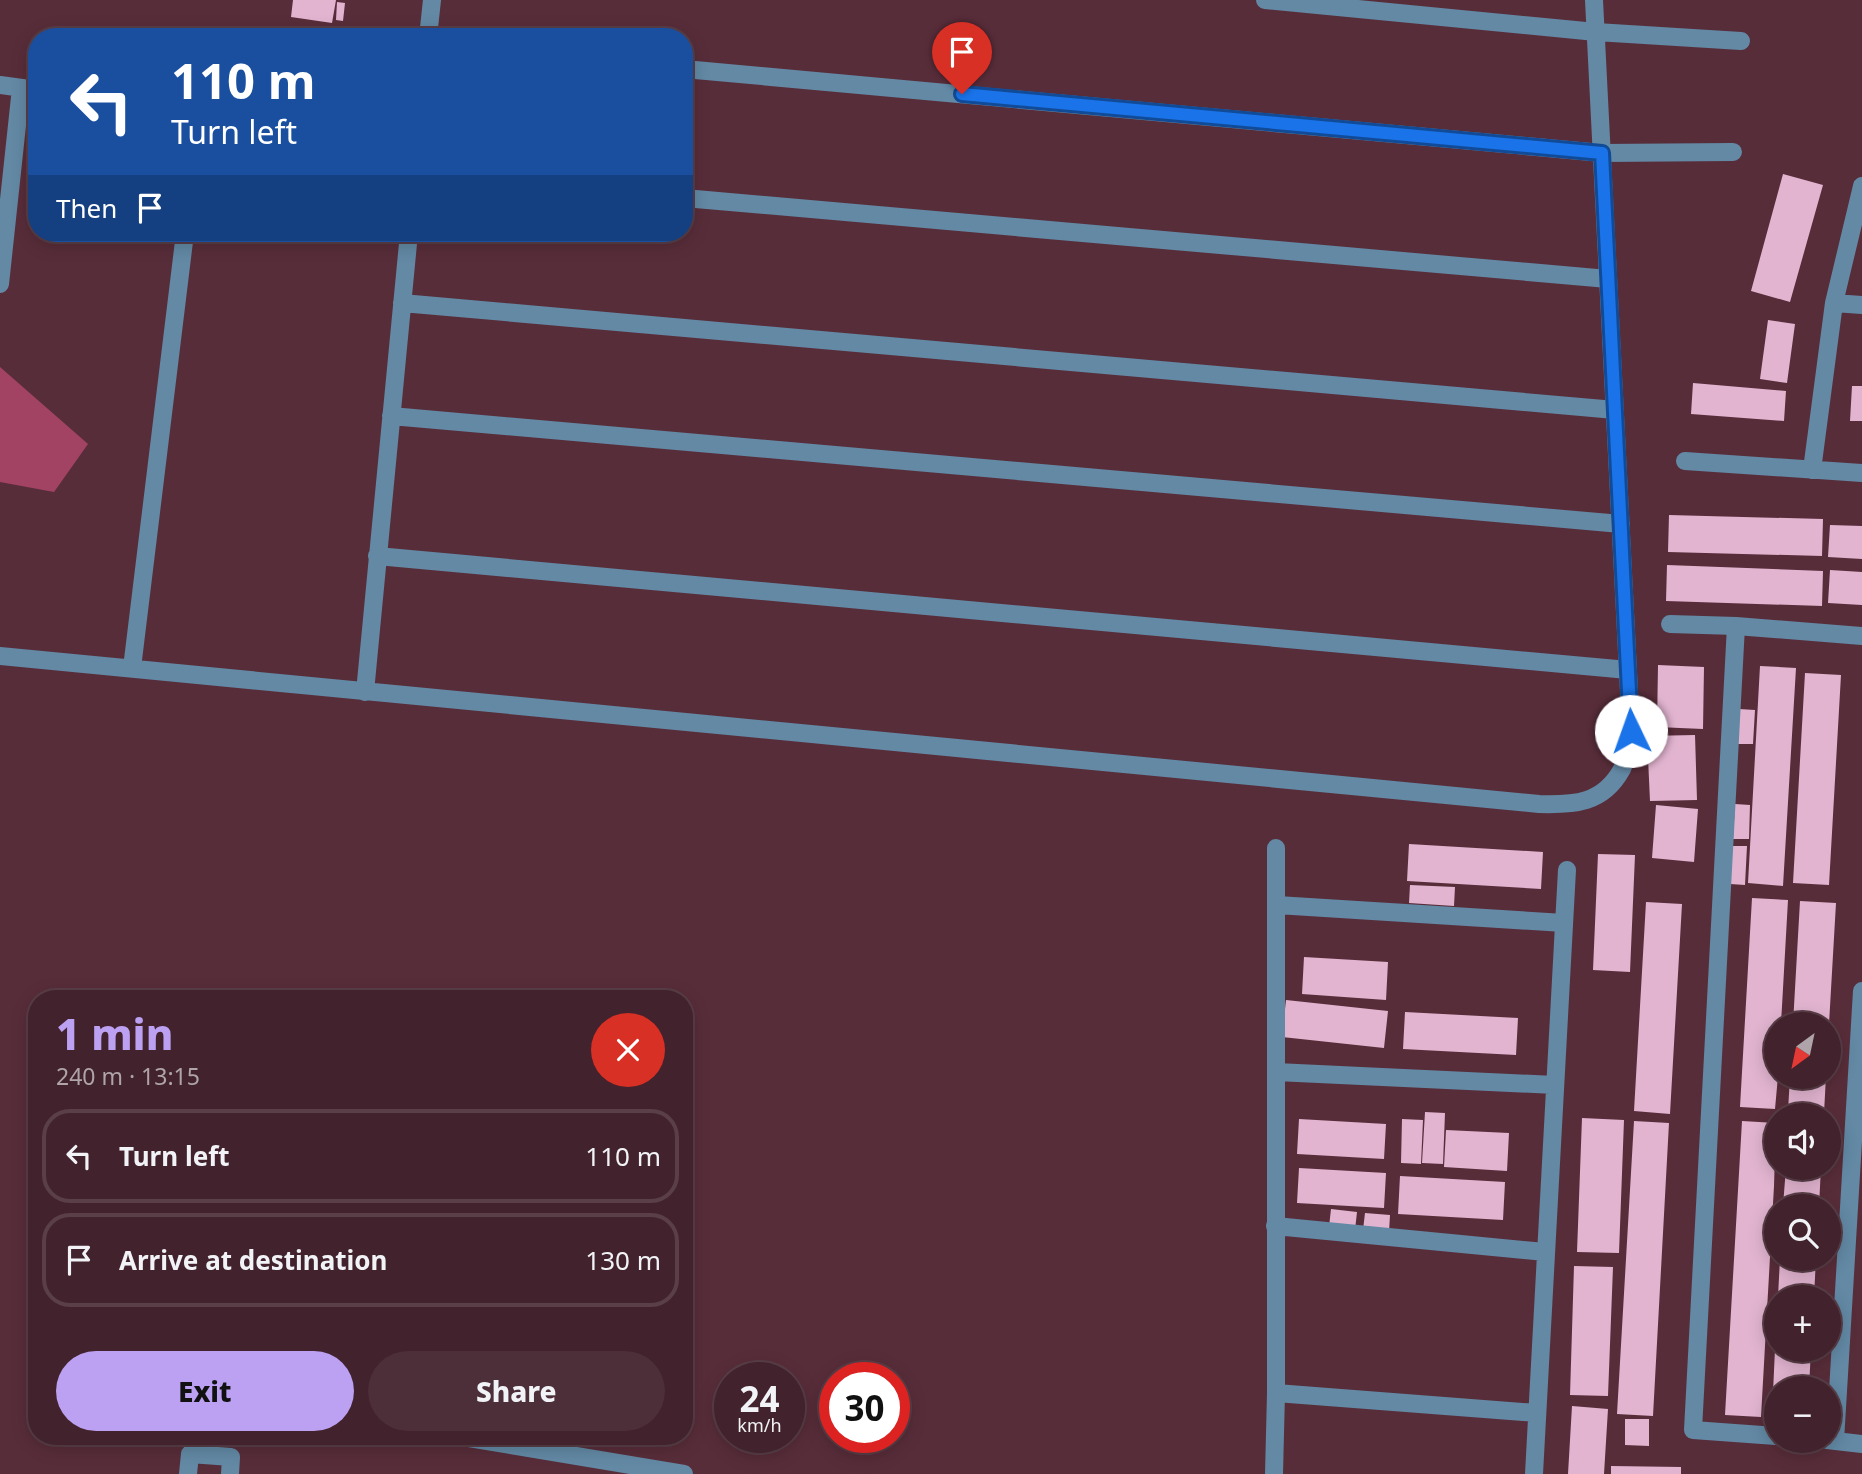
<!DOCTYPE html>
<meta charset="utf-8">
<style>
:root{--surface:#42222c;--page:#4c2f38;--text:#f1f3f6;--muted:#aea4a9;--line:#5a3f48;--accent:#bca0f2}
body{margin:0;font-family:"Noto Sans",sans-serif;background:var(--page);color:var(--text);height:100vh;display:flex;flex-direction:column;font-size:26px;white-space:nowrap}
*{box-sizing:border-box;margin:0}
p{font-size:23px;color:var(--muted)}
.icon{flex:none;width:38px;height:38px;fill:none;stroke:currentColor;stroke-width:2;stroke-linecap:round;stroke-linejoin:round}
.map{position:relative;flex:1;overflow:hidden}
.side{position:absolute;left:28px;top:990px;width:665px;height:455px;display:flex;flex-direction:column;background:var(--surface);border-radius:28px;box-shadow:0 4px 18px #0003,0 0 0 2px var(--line)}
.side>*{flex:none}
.top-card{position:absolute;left:28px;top:28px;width:665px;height:214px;border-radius:28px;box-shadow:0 4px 18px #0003,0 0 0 2px var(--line);background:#1a4fa0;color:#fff;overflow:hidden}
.needle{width:46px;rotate:213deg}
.controls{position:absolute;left:1764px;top:1012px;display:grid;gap:14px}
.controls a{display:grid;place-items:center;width:77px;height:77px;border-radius:50%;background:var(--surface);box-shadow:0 4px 18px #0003,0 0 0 2px var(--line);font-size:35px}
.speed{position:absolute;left:714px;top:1362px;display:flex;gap:14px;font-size:35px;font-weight:700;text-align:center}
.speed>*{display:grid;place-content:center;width:91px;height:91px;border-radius:50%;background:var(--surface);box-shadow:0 4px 18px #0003,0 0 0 2px var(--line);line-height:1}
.speed small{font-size:18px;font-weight:400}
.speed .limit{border:10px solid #d22;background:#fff;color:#111}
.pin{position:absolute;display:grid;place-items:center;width:60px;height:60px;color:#fff;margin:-72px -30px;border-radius:50% 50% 50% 0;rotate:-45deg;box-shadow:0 0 7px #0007}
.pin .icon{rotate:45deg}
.me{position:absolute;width:77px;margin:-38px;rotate:357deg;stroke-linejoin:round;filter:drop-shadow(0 0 5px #0008)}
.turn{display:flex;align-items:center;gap:24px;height:147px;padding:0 28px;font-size:32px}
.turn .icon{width:91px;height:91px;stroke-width:2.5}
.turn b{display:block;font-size:49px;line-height:60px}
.then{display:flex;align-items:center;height:66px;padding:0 28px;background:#0003;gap:14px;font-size:26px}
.round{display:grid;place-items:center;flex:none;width:74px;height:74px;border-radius:37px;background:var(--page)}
.overview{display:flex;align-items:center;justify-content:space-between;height:119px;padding:0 28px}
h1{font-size:42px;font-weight:800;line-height:52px;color:var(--accent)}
.button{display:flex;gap:14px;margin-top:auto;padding:14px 28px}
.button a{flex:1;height:80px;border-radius:42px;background:var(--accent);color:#111;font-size:28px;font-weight:800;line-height:80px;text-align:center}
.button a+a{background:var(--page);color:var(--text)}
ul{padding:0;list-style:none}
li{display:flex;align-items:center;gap:21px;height:94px;margin:0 14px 10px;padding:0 14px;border:4px solid var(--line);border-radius:28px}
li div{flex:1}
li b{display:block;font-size:26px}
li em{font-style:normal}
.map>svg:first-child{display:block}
.forest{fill:#a34364}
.building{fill:#e2b4d0}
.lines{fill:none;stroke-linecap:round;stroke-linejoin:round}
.minor{stroke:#6389a5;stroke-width:18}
.route-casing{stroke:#114b97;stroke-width:18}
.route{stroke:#1a73e8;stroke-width:12}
</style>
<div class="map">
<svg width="1862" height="1474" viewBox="0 0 1862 1474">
<rect width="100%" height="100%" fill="#582d3a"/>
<path class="forest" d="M0 367 88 444 54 492 0 482Z"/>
<path class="building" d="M293 0H336L332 23 291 17Z
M337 2 345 3 343 21 336 20Z
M1783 174 1823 185 1790 302 1751 291Z
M1768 320 1795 324 1787 383 1760 379Z
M1693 383 1786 391 1784 421 1691 414Z
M1852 386H1862V421H1850Z
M1669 515 1823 519 1822 556 1668 552Z
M1830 525 1862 526V559L1828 557Z
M1667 565 1823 571 1822 606 1666 601Z
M1830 570 1862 572V605L1828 603Z
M1658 665 1704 667 1703 729 1657 727Z
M1760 666 1796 668 1783 886 1748 883Z
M1805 673 1841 675 1829 885 1793 883Z
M1739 709 1755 710 1753 744H1738Z
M1695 735 1697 800 1650 801 1647 736Z
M1735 804 1750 805 1749 839H1733Z
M1656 805 1698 809 1694 862 1652 858Z
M1409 844 1543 852 1541 889 1407 881Z
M1732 846H1747L1745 885 1730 884Z
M1598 854 1635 855 1630 972 1593 970Z
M1410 885 1455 887 1454 906 1409 903Z
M1752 898 1788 900 1781 1024H1776V1076H1778L1775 1109 1740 1107Z
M1800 901 1836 903 1829 1024H1793Z
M1646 902 1682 904 1670 1114 1634 1111Z
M1304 957 1388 962 1386 1000 1302 994Z
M1286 1000 1388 1011 1384 1048 1282 1037Z
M1405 1012 1518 1018 1516 1055 1403 1049Z
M1790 1076H1826L1824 1113 1788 1111Z
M1425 1112 1445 1113 1443 1164 1422 1163Z
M1582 1118 1624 1120 1619 1253 1577 1252Z
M1299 1119 1386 1124 1384 1159 1297 1154Z
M1402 1119 1423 1120 1421 1164 1401 1163Z
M1634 1121 1669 1123 1653 1416 1617 1414Z
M1742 1121 1776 1123 1774 1186 1761 1417 1725 1415Z
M1446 1130 1509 1133 1507 1171 1444 1167Z
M1786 1167H1821L1819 1206H1783Z
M1299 1168 1386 1173 1384 1208 1297 1203Z
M1400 1176 1505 1182 1503 1220 1398 1214Z
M1331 1209 1357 1212 1355 1230 1329 1227Z
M1365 1213 1390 1215 1389 1232 1363 1230Z
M1780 1258H1816L1814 1297H1778Z
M1574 1266 1613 1267 1608 1396 1570 1395Z
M1775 1349H1811L1809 1388H1776V1415L1772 1414Z
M1572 1406 1608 1409 1604 1474H1568Z
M1625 1419H1649V1446L1625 1445Z
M1611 1466 1681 1467V1474H1611Z"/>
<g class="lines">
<path class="minor" d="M1265 0 1596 32 1741 41
M428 37 432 0
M684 69 1602 153 1733 152
M0 85 37 90
M684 198 1608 279
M0 284 21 88
M402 303 1615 410
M1834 303 1862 305
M391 416 1621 524
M1685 461 1862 473
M1812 470 1834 303 1862 186
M377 556 1628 670
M1670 624 1736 626 1862 636
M1736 626 1693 1430 1776 1436
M0 656 1539 804C1574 805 1603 804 1622 769 1627 758 1629 743 1631 731L1594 0
M132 668 185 233
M365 692 409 233
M1277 905 1564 923
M1276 1072 1555 1085
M1275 1226 1545 1252
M1276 1393 1537 1413
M463 1437 684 1474
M1827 1440 1862 1444
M1835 1441 1862 991
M188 1474 190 1454 231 1457 230 1474
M1274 1474 1276 1393V848
M1534 1474 1567 870"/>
</g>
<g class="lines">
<defs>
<path id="route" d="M962 94 1602 153 1631 731"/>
</defs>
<use href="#route" class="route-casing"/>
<use href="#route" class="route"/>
</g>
</svg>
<div class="controls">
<a><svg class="needle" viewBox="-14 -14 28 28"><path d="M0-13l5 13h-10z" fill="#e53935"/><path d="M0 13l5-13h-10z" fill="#aea4a9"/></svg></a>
<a><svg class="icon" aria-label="sound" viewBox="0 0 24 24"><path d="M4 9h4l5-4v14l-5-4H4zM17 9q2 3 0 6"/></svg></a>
<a><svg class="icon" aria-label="search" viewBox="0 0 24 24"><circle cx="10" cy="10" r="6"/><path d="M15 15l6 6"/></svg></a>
<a>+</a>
<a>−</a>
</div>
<div class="speed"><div>24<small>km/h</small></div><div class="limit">30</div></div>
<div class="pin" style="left:962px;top:94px;background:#d93025"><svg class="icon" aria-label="arrive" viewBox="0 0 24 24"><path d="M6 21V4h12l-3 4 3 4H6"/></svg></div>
<svg class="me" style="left:1631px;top:731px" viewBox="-20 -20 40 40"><circle r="19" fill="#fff"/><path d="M0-13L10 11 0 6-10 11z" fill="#1a73e8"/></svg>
<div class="top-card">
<div class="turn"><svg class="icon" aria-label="left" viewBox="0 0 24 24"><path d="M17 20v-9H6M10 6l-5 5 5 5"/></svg><div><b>110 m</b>Turn left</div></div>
<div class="then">Then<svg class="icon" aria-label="arrive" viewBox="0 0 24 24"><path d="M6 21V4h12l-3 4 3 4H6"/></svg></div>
</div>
<section class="side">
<div class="overview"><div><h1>1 min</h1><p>240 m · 13:15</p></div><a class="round" style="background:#d93025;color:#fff"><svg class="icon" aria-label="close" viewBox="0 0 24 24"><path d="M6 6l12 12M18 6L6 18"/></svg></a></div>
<ul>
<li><svg class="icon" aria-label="left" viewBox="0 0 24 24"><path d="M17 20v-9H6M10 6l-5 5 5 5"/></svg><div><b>Turn left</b></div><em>110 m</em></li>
<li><svg class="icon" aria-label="arrive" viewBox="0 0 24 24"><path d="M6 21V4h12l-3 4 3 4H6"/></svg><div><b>Arrive at destination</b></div><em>130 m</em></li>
</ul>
<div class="button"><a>Exit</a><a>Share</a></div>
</section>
</div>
